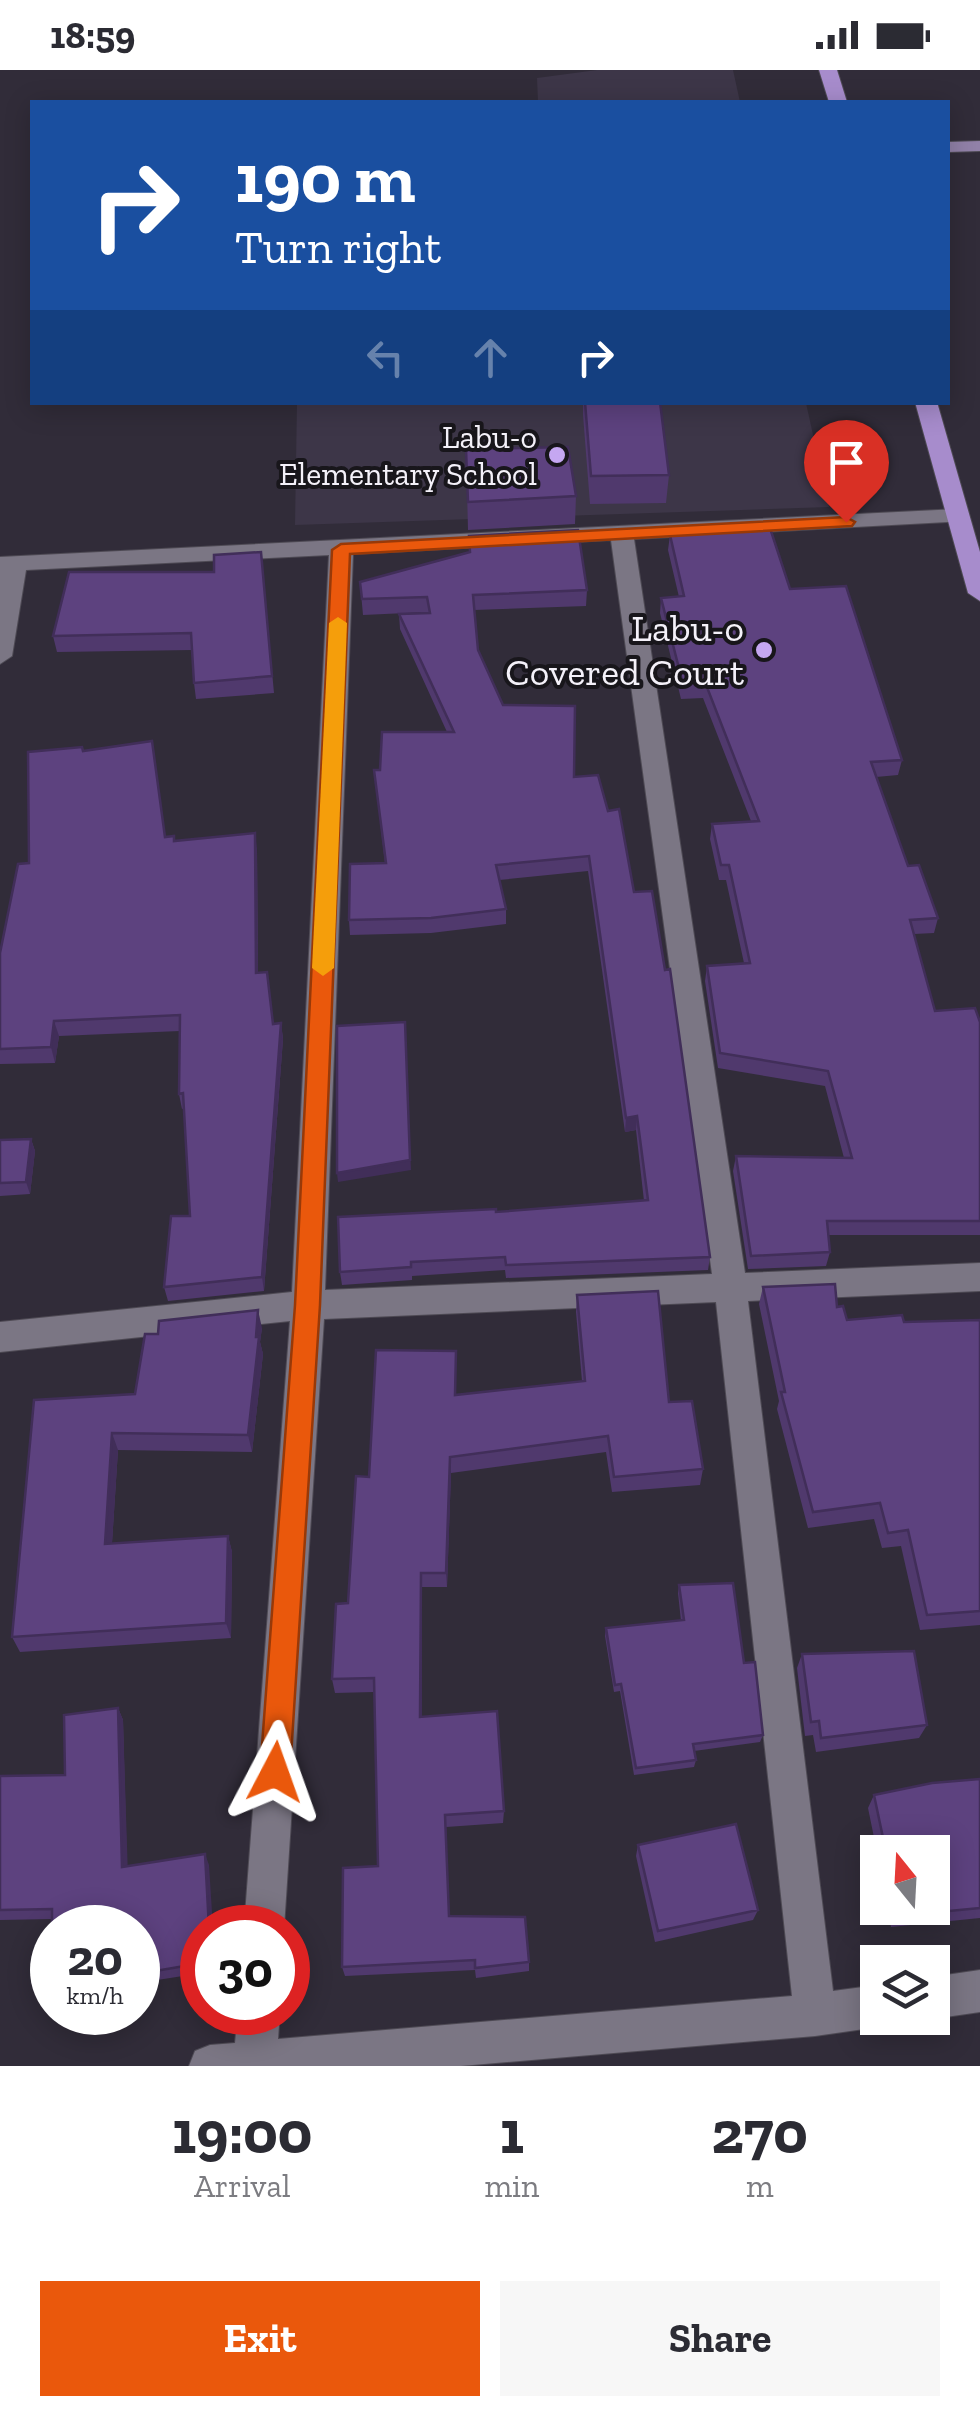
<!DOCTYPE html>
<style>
:root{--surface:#fff;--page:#f7f7f7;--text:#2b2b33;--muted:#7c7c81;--accent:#ea580c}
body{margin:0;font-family:"Zilla Slab",serif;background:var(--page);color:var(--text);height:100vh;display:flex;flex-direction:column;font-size:38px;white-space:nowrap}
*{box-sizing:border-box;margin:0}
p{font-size:32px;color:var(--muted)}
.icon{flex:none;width:55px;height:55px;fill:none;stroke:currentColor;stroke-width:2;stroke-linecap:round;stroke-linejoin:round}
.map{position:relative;height:1996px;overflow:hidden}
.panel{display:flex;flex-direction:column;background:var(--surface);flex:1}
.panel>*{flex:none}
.top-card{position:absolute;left:30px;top:30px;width:920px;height:305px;border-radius:0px;box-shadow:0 5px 25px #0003;background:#1a4fa0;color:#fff;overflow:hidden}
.needle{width:65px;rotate:342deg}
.buttons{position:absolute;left:860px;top:1765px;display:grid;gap:20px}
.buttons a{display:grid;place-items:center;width:90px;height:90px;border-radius:0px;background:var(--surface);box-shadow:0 5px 25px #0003;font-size:50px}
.speed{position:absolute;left:30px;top:1835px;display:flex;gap:20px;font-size:50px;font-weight:700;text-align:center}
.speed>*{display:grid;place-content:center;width:130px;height:130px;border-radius:50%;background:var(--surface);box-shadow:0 5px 25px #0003;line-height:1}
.speed small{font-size:25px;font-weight:400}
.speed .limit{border:15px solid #d22;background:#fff;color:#111}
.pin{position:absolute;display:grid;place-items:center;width:85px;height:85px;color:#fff;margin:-102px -42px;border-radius:50% 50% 50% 0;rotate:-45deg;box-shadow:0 0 10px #0007}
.pin .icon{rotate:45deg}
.me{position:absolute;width:110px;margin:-55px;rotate:4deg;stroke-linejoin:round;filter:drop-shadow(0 0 8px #0008)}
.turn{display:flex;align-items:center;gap:35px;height:210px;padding:0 40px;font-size:45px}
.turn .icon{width:130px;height:130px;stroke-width:2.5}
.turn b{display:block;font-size:70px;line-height:85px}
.lanes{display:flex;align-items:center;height:95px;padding:0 40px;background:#0003;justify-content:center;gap:50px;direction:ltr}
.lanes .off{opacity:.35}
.eta{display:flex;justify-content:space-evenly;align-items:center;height:170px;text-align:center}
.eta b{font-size:60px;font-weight:700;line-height:70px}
.button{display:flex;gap:20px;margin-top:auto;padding:20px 40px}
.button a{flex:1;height:115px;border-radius:0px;background:var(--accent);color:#fff;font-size:40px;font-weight:700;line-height:115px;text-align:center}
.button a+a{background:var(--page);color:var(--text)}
.status{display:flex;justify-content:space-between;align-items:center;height:70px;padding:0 50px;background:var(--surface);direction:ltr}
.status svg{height:28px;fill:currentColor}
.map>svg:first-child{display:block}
.built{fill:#3d3648}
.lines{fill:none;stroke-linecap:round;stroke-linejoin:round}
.street-casing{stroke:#4e4a54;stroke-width:2}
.secondary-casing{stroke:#4e4a54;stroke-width:2}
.primary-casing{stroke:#4e4a54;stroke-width:2}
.street{fill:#7b7684;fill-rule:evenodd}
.secondary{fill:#9181a8;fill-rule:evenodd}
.primary{fill:#a78ccc;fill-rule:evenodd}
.wall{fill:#50396d}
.shaded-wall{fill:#412e59}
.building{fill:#5d427f;stroke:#412e59;stroke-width:2.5}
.route{fill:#ea580c;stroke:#983908;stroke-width:2.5}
.slow{fill:#f59e0b}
.poi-dot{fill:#c5a7f1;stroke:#18161b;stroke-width:4}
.labels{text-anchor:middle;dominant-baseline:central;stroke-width:8;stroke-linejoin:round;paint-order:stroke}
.far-poi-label{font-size:32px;fill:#f4f1f9;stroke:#18161b;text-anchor:end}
.poi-label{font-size:38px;fill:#f4f1f9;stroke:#18161b;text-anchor:end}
</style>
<div class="status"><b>18:59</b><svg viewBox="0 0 49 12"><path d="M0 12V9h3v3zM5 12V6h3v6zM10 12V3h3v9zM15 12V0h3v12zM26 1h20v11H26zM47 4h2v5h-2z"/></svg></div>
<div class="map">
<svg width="980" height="1996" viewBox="0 0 980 1996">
<rect width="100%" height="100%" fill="#312c39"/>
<path class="built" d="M597 0H733L740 32H538L537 8Z
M297 332 806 333 829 437 295 455Z"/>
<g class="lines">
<defs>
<path id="street" d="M958 439 966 441 969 446 966 451 634 469 745 1203 980 1193V1221L748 1231 833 1921 878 1915V1948H894L893 1951 878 1957 815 1966 461 1996H189L195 1981 210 1975 235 1973 238 1942H280L278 1969 792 1926 716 1232 324 1249 284 1858H244L290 1251 0 1282V1252L292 1222 329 485 26 500 12 586 0 594V487ZM611 470 712 1204 325 1220 353 484Z
M980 1900V1942L932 1949 929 1948H932V1907Z"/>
<path id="secondary" d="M980 71V81L948 82V72Z"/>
<path id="primary" d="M819 0H837L847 32H829Z
M915 332H937L980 482V531L968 523Z"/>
</defs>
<use href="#street" class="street-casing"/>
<use href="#secondary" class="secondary-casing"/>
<use href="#primary" class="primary-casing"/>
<use href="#street" class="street"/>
<use href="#secondary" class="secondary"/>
<use href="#primary" class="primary"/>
</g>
<path class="wall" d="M583 332H660L669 405 666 433 590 434 583 345Z
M466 379 576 426 575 454 468 460Z
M670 465 790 519 902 690 898 705 876 707 908 796 938 848 934 863 914 864 935 941 980 952V1165H828L830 1182 826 1196 748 1199 733 1101 736 1086 844 1088 825 1016 718 998 705 911 707 896 744 893 726 810H719L710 769 712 754 751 751 703 628 681 629 660 543 661 528 679 527 668 480Z
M261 482 274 623 196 629 194 613 192 580 57 582 53 566Z
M360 512 587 520 586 536 474 540 478 580 503 635 608 741 634 822 710 1187 708 1200 506 1208 505 1200 412 1206V1210L342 1215 340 1202 496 1142 644 1131 636 1060 625 1062 588 801 499 810 506 839V854L431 863 350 865 349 850 385 793 374 700H380L447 662 400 559 399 544 428 543V542L363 545Z
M83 681 166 766 175 771 257 779 258 903 273 954 281 953 283 969 264 1221 168 1231 164 1217 190 1146 184 1038 182 1039 179 1024 180 961 59 966 55 993 0 994V883L29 793Z
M31 1069 35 1081 30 1124 0 1126V1070Z
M763 1217 837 1237 847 1250 904 1252 980 1250V1555L920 1560 901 1476 882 1478 874 1449 808 1458 777 1339 779 1331 759 1234Z
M577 1225 669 1332 703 1399 700 1415 612 1422 606 1382 451 1403 447 1517H422V1647L504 1741 503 1753 446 1757 449 1846 529 1892V1901L476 1908 475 1900 345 1906 342 1897 378 1796 374 1622 335 1623 332 1609 348 1533 369 1407 456 1281V1325L582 1311 576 1242Z
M262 1258 260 1272 263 1284 252 1382 118 1380 112 1473 228 1466 232 1482 231 1568 20 1582 12 1567 34 1330 135 1324 158 1264Z
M679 1515 744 1593 763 1665 760 1672 694 1681 696 1690 694 1697 634 1705 620 1621 614 1622 605 1566 606 1558 681 1551 678 1523Z
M802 1584 927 1655 919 1668 816 1682 813 1665 805 1666 797 1598Z
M118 1638 123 1650 127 1796 209 1795 202 1858V1903L138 1913V1858L52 1849 0 1850V1706L65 1705Z
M980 1709V1848L891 1857 887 1838H932V1782H878V1787L868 1738 874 1725Z
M638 1775 758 1840 753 1850 655 1872 636 1786Z"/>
<path class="shaded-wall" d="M255 763 257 779 258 918 256 903Z
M54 951 59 966 55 993 51 977Z
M405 952 411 1100 338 1112 337 1103Z
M281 953 283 969 264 1221 262 1207Z
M637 1046 636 1060 625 1062 626 1048Z
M31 1069 35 1081 30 1124 26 1112Z
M258 1240 262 1258 260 1272 263 1284 252 1382 248 1365Z
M112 1363 118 1380 111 1489 105 1474Z
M450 1387 451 1403 447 1517 446 1503Z
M228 1466 232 1482 231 1568 226 1553Z
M421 1503 422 1517V1660L420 1647Z
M118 1638 123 1650 128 1807 122 1797Z
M205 1784 209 1795 213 1858H209Z"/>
<path class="building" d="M585 332H660L669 405 591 406Z
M568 377 576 426 468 432 466 379Z
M770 458 790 519 846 516 902 690 871 692 908 796 919 795 938 848 910 850 935 941 975 938 980 952V1151H827L830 1182 751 1186 736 1086 852 1088 828 1001 720 983 707 896 750 893 729 795H721L712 754 759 751 705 612 683 614 661 528 684 526 670 465Z
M578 460 587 520 473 525 478 580 503 635 575 636 574 707 598 705 608 741 619 739 634 822 652 821 665 900 670 899 710 1187 506 1195 505 1187 411 1192V1197L340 1202 338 1147 496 1139V1142L648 1130 637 1046 626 1048 589 786 496 795 506 839 431 848 349 850 350 794 386 793 374 700H380L382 662H454L399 544 430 543 427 527 362 529 360 512 470 482 469 466Z
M261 482 272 606 194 613 191 563 53 566 69 502H214V485Z
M152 671 165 767 174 766V771L255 763 256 903 267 902 273 954 281 953 262 1207 164 1217 171 1146H190L183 1023 179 1024 180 945 54 951 51 977 0 979V883L18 794 29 793 28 682 82 677 83 681Z
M405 952 410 1090 337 1103V956Z
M31 1069 26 1112 0 1113V1070Z
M835 1214 837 1237 843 1236 847 1250 902 1245 904 1252 980 1250V1541L927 1545 908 1460 888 1463 880 1433 813 1442 781 1322H785L763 1217Z
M658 1221 669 1332 692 1331 703 1399 614 1407 608 1366 450 1387 446 1503H421L420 1647 497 1641 504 1741 445 1745 449 1846 525 1847 529 1892 475 1898V1890L342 1897 343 1798 378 1796 374 1608 332 1609 336 1534 348 1533 356 1406 369 1407 376 1280 456 1281 455 1325 585 1311 577 1225Z
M258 1240 256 1267H259L248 1365 112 1363 105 1474 228 1466 226 1553 12 1567 34 1330 135 1324 145 1264H158L159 1251Z
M733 1513 744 1593 755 1592 763 1665 693 1674 696 1690 636 1698 621 1614 615 1615 606 1558 684 1550 679 1515Z
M914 1581 927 1655 821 1668 819 1651 811 1652 802 1584Z
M118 1638 122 1797 205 1784 209 1858H202V1893L138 1904V1858H52V1917V1839L0 1840V1706L65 1705 64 1645Z
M980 1709V1838L898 1846 897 1838H932V1782H886L874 1725 932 1713Z
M736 1754 758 1840 658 1861 638 1775Z"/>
<path class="route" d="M846 447 855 452 852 456 350 484 320 1235 290 1702 286 1712 275 1717 265 1712 260 1702 295 1235 332 480 341 474Z"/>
<path class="slow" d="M338 547 347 553 334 898 323 906 312 898 329 553Z"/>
<g class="poi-dot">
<circle cx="557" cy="385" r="10"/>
<circle cx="764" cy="580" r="10"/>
</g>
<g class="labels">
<g class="far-poi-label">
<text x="537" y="367">Labu-o<tspan x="537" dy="37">Elementary School</tspan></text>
</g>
<g class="poi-label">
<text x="744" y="558">Labu-o<tspan x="744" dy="44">Covered Court</tspan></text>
</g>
</g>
</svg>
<div class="buttons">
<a><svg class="needle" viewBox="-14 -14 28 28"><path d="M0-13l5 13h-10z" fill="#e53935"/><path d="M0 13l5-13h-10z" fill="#7c7c81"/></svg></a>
<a><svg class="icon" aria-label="layers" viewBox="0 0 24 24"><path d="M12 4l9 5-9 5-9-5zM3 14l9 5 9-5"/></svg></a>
</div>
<div class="speed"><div>20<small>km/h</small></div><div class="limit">30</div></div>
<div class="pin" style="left:846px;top:452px;background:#d93025"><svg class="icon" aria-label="arrive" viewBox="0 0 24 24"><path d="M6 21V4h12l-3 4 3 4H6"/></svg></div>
<svg class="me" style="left:275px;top:1702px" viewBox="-20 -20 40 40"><path d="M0-17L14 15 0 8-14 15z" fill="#ea580c" stroke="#fff" stroke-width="4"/></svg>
<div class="top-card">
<div class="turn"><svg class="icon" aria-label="right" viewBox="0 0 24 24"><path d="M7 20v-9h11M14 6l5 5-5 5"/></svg><div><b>190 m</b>Turn right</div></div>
<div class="lanes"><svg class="icon off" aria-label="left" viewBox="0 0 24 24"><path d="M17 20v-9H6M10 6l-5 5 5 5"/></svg><svg class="icon off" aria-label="ahead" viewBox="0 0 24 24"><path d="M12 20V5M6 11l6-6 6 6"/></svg><svg class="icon" aria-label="right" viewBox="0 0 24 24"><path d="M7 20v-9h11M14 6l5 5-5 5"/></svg></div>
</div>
</div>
<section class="panel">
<div class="eta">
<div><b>19:00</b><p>Arrival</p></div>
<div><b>1</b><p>min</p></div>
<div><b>270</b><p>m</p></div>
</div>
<div class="button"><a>Exit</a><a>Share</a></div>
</section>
